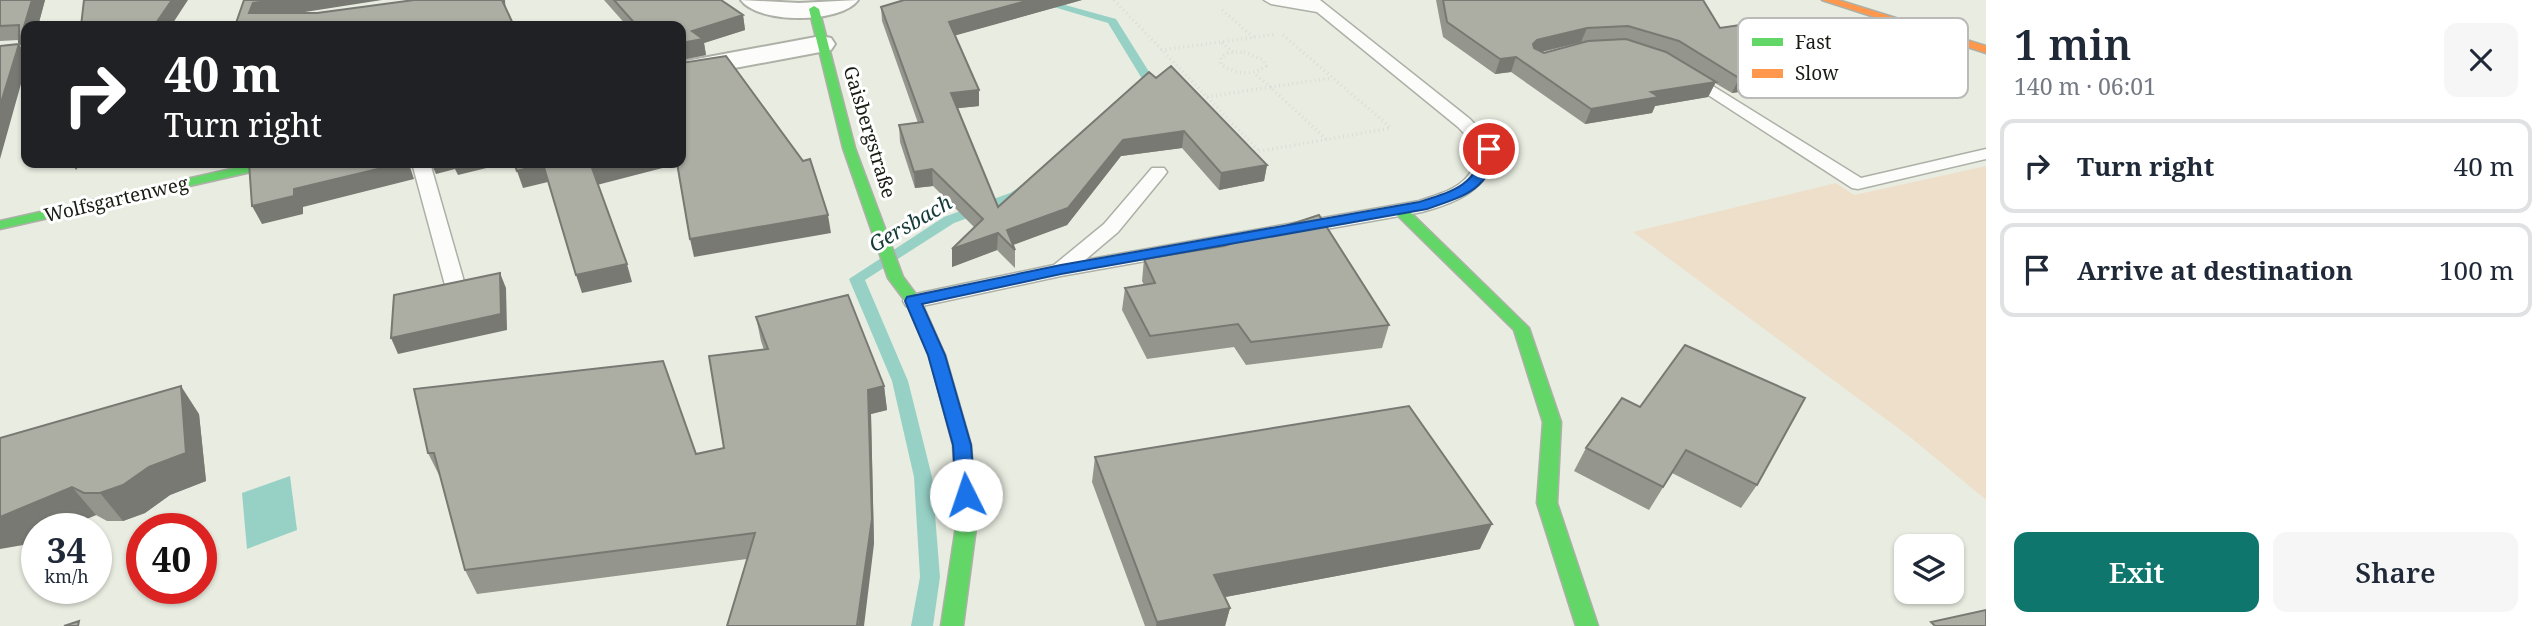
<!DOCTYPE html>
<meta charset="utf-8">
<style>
:root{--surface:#fff;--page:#f6f6f7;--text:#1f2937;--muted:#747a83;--line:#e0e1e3;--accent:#0f766e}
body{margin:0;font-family:"Noto Serif",serif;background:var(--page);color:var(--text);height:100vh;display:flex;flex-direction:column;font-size:26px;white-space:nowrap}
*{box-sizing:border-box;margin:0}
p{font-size:23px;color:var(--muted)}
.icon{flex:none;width:38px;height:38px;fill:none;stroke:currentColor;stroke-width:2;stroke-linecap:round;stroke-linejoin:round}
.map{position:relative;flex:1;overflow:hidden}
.drawer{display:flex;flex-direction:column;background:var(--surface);width:560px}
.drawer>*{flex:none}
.top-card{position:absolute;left:21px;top:21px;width:665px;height:147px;border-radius:14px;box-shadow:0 2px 5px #0004;background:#202124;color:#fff;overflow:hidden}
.controls{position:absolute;left:1894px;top:534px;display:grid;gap:14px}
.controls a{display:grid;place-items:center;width:70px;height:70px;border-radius:14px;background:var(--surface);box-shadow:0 2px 5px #0004;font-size:35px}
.speed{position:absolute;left:21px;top:513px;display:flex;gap:14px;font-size:35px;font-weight:700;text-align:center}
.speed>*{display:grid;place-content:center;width:91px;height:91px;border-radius:50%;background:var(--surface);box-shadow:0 2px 5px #0004;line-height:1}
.speed small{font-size:18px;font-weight:400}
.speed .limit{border:10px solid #d22;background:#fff;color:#111}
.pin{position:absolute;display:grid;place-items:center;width:60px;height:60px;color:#fff;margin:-30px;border:4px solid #fff;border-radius:50%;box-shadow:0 2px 7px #0007}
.me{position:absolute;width:77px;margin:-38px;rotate:356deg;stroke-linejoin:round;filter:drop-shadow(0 0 5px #0008)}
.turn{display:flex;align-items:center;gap:24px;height:147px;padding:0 28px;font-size:32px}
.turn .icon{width:91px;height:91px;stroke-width:2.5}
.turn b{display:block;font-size:49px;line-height:60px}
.round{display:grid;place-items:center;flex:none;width:74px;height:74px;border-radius:14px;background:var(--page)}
.headline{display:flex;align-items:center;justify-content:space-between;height:119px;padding:0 28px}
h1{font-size:42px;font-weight:600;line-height:52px}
.action{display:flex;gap:14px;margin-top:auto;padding:14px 28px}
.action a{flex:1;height:80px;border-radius:14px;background:var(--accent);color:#fff;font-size:28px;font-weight:600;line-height:80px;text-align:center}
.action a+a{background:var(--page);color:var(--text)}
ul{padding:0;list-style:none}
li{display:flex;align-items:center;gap:21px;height:94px;margin:0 14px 10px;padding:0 14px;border:4px solid var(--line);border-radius:14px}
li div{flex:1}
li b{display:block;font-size:26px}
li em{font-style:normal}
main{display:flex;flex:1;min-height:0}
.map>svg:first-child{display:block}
.green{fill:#eedfca}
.water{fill:#97d0c5}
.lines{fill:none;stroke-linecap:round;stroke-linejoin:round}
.stream{fill:#97d0c5;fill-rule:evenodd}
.lane-casing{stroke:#adb0a7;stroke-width:3}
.street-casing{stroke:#adb0a7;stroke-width:4}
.fast-casing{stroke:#adb0a7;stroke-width:3}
.slow-casing{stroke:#adb0a7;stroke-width:3}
.path{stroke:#dbdcd8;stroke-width:3.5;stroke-dasharray:1 3.5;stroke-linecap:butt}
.lane{fill:#fcfcfa;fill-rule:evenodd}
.street{fill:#fcfcfa;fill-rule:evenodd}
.fast{fill:#63d668;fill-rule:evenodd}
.slow{fill:#ff974d;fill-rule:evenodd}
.wall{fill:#94958c;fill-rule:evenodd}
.shaded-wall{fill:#787972}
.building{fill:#acada3;stroke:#787972;stroke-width:2}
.route{fill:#1a73e8;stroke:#114b97;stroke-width:2}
.labels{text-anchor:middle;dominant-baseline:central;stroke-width:6;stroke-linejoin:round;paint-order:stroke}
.street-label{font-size:19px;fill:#191c13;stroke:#fff}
.water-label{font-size:21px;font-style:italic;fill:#153b36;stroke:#fff}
.key{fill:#fff;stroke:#babbb8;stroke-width:2}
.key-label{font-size:19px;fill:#191c13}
</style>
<main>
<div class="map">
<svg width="1986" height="626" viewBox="0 0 1986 626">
<rect width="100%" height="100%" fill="#e9ede1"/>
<path class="green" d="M1986 166V500L1910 437 1633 232 1836 183 1854 195Z"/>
<path class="water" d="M290 476 297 530 247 549 242 493Z"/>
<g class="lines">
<path class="stream" d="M1030 0H1047L1116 19 1156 83 1146 92H1138L1136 89 1144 82 1108 23Z
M1023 185 1030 189 1020 199 954 223 865 280 908 381 932 477 940 577 933 626H911L920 577 914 477 892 381 849 279 944 217 1010 193Z"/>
<defs>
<path id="lane" d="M1264 0H1320L1470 119 1498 149C1489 189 1459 202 1422 212L1061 276 913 308 906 306 903 301 906 296 1054 265 1104 224 1152 168H1164L1167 172 1164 176 1118 232 1085 260 1419 201C1450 191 1472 185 1480 150L1458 127 1317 12 1271 4Z
M1687 70 1861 178 1986 149V159L1858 189 1852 188 1682 78 1679 75 1682 72Z
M412 163H430L465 285 462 289H448L445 285Z"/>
<path id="street" d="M741 0 799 3 858 0C841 24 758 24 741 0Z
M821 36 831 38 835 44 831 50 681 78V62Z"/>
<path id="fast" d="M814 6 819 9 855 148 903 277 921 301 945 355 971 445 977 520 963 626H941L957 520 953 445 929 355 906 302 888 278 843 148 809 9Z
M257 163H280L273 167 0 229V221Z
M1400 206 1405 207 1529 328 1561 422 1557 503 1598 626H1576L1537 503 1543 422 1514 330 1395 213 1393 210Z"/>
<path id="slow" d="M1822 0H1838L1986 46V53Z"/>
</defs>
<use href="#lane" class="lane-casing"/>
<use href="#street" class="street-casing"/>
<use href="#fast" class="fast-casing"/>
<use href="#slow" class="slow-casing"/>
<path class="path" d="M1114 0 1259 151
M1222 10 1253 37
M609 26 613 23
M1283 35 1390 127
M1161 50 1221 42
M1233 52 1221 42 1277 34
M1244 52 1262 59 1266 66C1251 77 1235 74 1221 64V57L1228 53Z
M1207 97 1270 87 1254 73
M1326 139 1270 87 1332 78
M1250 153 1391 128"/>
<use href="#lane" class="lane"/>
<use href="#street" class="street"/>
<use href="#fast" class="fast"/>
<use href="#slow" class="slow"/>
</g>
<path class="wall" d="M0 0H45L38 26H26L19 40 0 41Z
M604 0H721L743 15 745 30 704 43 706 55 681 60V26H627Z
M902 0H1082L955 35 979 90V106L957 108 998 207 1156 78 1267 165 1264 181 1219 190 1182 148 1121 156 1067 225 1013 245 1015 250V268L997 250 952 267 975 228 933 186 915 188 900 142 899 125 918 123 882 21 881 7 903 0Z
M1436 0H1703L1720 28 1831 55 1823 70 1796 74 1791 84 1732 93 1715 83 1708 97 1655 106 1652 113 1585 124 1511 72 1495 74 1443 37ZM1583 42 1544 53 1542 52Z
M1144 259 1389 325 1382 348 1246 365 1234 347 1147 359 1122 310 1125 288 1144 285 1142 281Z
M756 317 884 386 887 410 871 414 874 544 747 559 477 594 465 570 440 477 428 453 663 361 696 454 724 448 764 350 761 341Z
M1622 398 1757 485 1741 508 1672 473 1649 510 1574 471 1586 448Z
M199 414 206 481 170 495 145 513 123 521H107L96 515 65 528H37L29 544 0 438Z
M1095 457 1480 549 1225 597 1230 608 1225 626H1145L1092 482Z"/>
<path class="shaded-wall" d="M32 0H45L38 26H26V54L19 43Z
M172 0H188L171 26H154Z
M275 0H382L260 19 249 13 253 3Z
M502 0H505L506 17Z
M1030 0H1082L950 37 949 22Z
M743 15 745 30 704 43 706 55 681 60V43L692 31Z
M1587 28 1581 42 1532 54 1533 44 1537 40Z
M19 44 26 55V66L0 159V106Z
M1831 55 1823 70 1796 74 1791 84 1732 93 1739 78 1786 62Z
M1516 57 1511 72 1495 74 1500 59Z
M1716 82 1708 97 1655 106 1652 113 1585 124 1591 109 1651 92Z
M979 90V106L951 109V93Z
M1184 131 1182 148 1121 156 1067 225 1010 246 1007 230 1123 140Z
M72 163H81L76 170Z
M403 163H410L409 164 414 179 303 207V214L262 224 252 206 294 189Z
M431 163H507L458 175 455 169 436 174Z
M613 163H678V164L597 185 592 168Z
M543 164 548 182 523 188 517 171Z
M1267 165 1264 181 1219 190 1221 173Z
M932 169 933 186 915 188 914 172Z
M828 215 831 233 694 257 690 239Z
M998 233 997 250 952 267V249Z
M627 264 632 282 582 293 576 275Z
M500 273 506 288 507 330 398 354 391 338Z
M181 386 199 414 206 481 170 495 145 513 123 521 100 493Z
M884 386 887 410 871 414 874 544 864 626H858L868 390Z
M72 487 96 515 65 528H37V541L29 544 0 549V517Z
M1492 524 1480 549 1209 600 1214 575Z
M1230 608 1225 626H1156L1157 622Z"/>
<path class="building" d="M0 0H32L19 43V25L0 26Z
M84 0H172L154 26H81Z
M244 0H275L253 3 249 13H317L414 0H502L514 26H235Z
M614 0H721L743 15 692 31 703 39 681 43V26H637Z
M904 0H1030L949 22 979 90 951 93 998 207 1149 72 1156 78 1171 66 1267 165 1221 173 1184 131 1123 140 1068 208 1007 230 1015 250 998 233 952 249 983 219 932 169 914 172 899 125 923 122 881 7Z
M1443 0H1703L1720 28 1767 21 1831 55 1786 62 1798 69 1739 78 1679 41 1628 26 1587 28 1537 40 1533 44 1534 48 1544 53 1588 41 1626 39 1666 52 1716 82 1651 92 1659 97 1591 109 1516 57 1500 59 1447 22Z
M19 44 0 106V46Z
M726 56 803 161 810 159 828 215 690 239 677 163H681V76H682L681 74V63Z
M249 163H403L294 189V196L252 206Z
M514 163H613L592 168 627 264 576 275 543 164 517 171Z
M1319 215 1389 325 1251 342 1238 324 1150 336 1125 288 1155 283 1144 259 1224 246Z
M500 273 501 314 391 338 394 295Z
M848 295 884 386 868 390 872 519 857 625H861V626H727L755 533 465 570 434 453H428L414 389 663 361 696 454 724 448 709 356 768 349 756 317Z
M1685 345 1805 398 1757 485 1686 450 1663 487 1586 448 1622 398 1640 407Z
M181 386 186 453 149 467 123 485 100 493H84L72 487 0 517V438Z
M1409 406 1492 524 1214 575 1230 608 1157 622 1095 457Z
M1986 610V626H1935L1931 622Z
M79 621 78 626H64Z"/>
<path class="route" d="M1489 145 1496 149C1490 190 1462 197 1427 209L1061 274 922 304 945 355 971 445 975 495 972 500 966 503 959 500 956 495 953 445 928 355 905 301 907 297 1061 265 1419 202C1451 192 1477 186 1483 149Z"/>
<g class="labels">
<g class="street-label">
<text transform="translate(870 132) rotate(73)">Gaisbergstraße</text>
<text transform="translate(116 199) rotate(-13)">Wolfsgartenweg</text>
</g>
<g class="water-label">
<text transform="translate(910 223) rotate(-30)">Gersbach</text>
</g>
</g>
<rect x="1738" y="18" width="230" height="80" rx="10" class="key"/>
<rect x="1752" y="38" width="31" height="8" fill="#63d668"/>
<rect x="1752" y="69" width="31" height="9" fill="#ff974d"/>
<g class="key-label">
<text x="1795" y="49">Fast</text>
<text x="1795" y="80">Slow</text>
</g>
</svg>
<div class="controls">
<a><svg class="icon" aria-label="layers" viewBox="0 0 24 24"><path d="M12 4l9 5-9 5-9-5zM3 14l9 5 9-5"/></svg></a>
</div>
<div class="speed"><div>34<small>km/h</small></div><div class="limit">40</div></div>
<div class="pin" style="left:1489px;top:149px;background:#d93025"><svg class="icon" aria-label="arrive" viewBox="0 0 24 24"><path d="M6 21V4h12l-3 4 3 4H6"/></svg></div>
<svg class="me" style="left:966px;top:495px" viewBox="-20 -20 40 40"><circle r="19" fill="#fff"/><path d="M0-13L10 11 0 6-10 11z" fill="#1a73e8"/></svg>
<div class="top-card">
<div class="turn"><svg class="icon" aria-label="right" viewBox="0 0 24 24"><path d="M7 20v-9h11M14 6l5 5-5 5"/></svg><div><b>40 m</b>Turn right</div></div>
</div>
</div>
<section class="drawer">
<div class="headline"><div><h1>1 min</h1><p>140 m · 06:01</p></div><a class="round"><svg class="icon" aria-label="close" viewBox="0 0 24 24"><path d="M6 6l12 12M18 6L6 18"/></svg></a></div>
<ul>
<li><svg class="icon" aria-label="right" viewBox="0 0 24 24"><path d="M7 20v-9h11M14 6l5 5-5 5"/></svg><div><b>Turn right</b></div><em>40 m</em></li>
<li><svg class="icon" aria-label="arrive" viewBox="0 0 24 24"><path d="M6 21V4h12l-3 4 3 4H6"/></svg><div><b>Arrive at destination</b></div><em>100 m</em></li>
</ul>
<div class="action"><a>Exit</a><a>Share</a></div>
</section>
</main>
